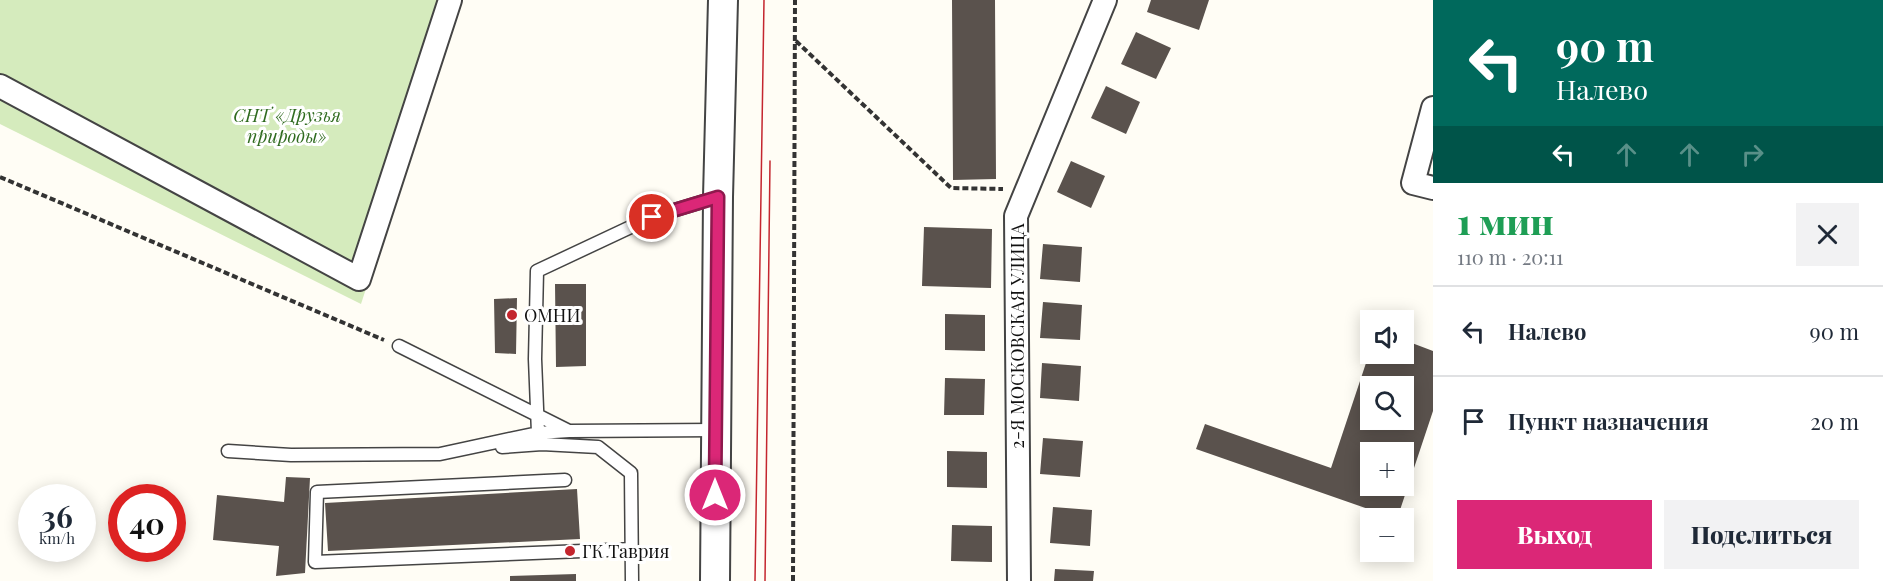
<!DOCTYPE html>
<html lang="ru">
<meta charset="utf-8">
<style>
:root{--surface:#fff;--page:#f2f2f3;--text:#1f2937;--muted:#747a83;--line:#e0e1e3;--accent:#db2777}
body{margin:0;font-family:"Playfair Display",serif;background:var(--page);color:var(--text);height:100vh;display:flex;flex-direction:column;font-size:22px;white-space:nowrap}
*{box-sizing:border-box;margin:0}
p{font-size:20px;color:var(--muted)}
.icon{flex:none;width:33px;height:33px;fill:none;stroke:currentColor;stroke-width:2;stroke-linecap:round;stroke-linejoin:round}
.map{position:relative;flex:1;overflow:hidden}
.drawer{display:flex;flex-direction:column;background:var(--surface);width:450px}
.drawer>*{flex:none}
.guide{background:#00695c;color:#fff;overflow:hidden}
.buttons{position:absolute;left:1360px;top:310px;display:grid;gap:12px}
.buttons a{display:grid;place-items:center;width:54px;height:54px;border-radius:0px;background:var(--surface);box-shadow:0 3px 15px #0003;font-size:30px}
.speed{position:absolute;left:18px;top:484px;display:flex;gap:12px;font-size:30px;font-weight:700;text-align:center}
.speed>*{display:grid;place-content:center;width:78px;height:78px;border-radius:50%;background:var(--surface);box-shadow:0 3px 15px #0003;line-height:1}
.speed small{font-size:15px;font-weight:400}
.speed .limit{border:9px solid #d22;background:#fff;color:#111}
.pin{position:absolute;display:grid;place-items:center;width:51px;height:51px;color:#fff;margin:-26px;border:3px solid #fff;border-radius:50%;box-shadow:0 2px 6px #0007}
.me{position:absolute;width:66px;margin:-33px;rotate:0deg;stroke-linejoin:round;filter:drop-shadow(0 0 4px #0008)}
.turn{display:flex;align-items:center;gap:21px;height:126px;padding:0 24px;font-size:27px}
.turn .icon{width:78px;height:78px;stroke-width:2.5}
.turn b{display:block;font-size:42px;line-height:51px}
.lanes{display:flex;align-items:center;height:57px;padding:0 24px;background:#0003;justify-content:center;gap:30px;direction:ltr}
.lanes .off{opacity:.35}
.round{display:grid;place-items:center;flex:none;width:63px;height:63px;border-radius:0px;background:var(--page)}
.head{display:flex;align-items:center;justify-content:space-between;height:102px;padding:0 24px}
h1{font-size:36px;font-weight:800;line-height:45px;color:#1e9e55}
.cta{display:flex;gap:12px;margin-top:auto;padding:12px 24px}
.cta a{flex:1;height:69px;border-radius:0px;background:var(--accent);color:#fff;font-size:24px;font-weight:800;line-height:69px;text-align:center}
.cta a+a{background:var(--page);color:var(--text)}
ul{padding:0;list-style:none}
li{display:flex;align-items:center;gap:18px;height:90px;padding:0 24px;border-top:2px solid var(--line)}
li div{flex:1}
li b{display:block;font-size:22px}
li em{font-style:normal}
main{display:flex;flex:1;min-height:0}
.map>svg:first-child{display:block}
.green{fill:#d5ebbd}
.building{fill:#5a524d;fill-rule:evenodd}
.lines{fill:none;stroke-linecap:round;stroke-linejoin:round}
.service-casing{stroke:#444;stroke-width:15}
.minor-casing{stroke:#444;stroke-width:26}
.tertiary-casing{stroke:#444;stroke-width:32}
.path{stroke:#333;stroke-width:4;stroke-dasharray:6 3;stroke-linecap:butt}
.service{stroke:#fff;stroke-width:12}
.minor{stroke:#fff;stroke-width:22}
.tertiary{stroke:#fff;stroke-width:28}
.tram{stroke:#c4262e;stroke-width:1.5}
.route-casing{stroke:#8e194d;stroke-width:15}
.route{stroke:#db2777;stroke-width:10}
.poi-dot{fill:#c4262e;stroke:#fff;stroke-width:2}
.labels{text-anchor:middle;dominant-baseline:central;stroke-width:6;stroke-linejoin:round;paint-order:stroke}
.park-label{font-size:18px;font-style:italic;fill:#2f6b1f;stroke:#fff}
.poi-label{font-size:18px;fill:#111;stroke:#fff;text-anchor:start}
.street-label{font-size:18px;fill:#111;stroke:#fff}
</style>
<main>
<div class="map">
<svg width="1433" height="581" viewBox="0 0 1433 581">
<rect width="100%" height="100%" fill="#fffdf5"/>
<path class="green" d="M0 0H460L361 304 0 124Z"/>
<path class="building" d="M952 0H995L996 179 953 180Z
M1151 0H1209L1199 30 1147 12Z
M1136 32 1171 48 1156 79 1121 64Z
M1106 86 1140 102 1126 134 1091 118Z
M1071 161 1105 176 1091 208 1057 192Z
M924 227 992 229 991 288 922 286Z
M1043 244 1082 247 1080 282 1040 279Z
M555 284H586V366L556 367Z
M517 298 516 354 495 353 494 299Z
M1043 302 1082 305 1080 340 1040 338Z
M945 314 985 315V351L945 350Z
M1404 340 1433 351V411L1397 519 1196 449 1205 424 1331 468 1369 354H1404ZM1371 387H1404V420H1371ZM1371 453H1404V486H1371Z
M1042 363 1081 366 1079 401 1040 398Z
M945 378 985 379 984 415H944Z
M1043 438 1083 441 1080 477 1040 474Z
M947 451 987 452V488L947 487Z
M286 477 310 478 305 573 276 576 279 546 213 540 217 495 284 502Z
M577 489 580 539 328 551 325 503Z
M1053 507 1092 510 1090 546 1050 543Z
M952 525 992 526V562L951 561Z
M1055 569 1094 571 1093 581H1054Z
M576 574V581H510V576Z"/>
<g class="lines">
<defs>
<path id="service" d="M399 346 569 431 716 430
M538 433 535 359 537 271 652 217 718 197
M502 447 542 444 598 447 631 473 632 581
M228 451 291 455 440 454 538 433 569 431
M565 480 317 492 315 562 632 549"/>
<path id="minor" d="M0 86 359 279 450 0
M1433 108 1413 183 1433 188
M1019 581 1016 216 1105 0"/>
<path id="tertiary" d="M715 581 718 197 723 0"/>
</defs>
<use href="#service" class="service-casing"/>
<use href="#minor" class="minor-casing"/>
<use href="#tertiary" class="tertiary-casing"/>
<path class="path" d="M796 41 951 188 1003 189
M0 177 384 340
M793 581 795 0"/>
<use href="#service" class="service"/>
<use href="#minor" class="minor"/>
<use href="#tertiary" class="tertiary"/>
<path class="tram" d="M755 581 764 0
M765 581 770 161"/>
</g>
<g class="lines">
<defs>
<path id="route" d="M652 217 718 197 715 495"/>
</defs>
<use href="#route" class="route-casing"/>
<use href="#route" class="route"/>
</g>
<g class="poi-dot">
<circle cx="512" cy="315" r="6"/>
<circle cx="570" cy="551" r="6"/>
</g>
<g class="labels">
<g class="park-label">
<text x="287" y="115">СНТ «Друзья<tspan x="287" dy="21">природы»</tspan></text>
</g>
<g class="poi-label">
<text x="524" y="315">ОМНИ</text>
<text x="582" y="551">ГК Таврия</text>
</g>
<g class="street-label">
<text transform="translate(1017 336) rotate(-90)">2-Я МОСКОВСКАЯ УЛИЦА</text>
</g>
</g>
</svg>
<div class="buttons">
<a><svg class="icon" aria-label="sound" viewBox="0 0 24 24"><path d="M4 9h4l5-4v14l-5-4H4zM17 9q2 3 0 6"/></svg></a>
<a><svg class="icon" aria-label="search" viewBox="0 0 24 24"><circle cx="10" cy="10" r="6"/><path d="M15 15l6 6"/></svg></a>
<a>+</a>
<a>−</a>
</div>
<div class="speed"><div>36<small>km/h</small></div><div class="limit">40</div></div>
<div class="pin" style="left:652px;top:217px;background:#d93025"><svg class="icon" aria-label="arrive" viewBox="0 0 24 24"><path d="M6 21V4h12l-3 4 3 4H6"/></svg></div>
<svg class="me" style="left:715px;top:495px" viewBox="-20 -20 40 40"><circle r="17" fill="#db2777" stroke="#fff" stroke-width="3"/><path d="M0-11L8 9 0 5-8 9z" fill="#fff"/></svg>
</div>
<section class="drawer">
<div class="guide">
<div class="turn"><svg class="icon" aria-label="left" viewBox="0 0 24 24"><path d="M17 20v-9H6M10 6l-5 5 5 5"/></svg><div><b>90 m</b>Налево</div></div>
<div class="lanes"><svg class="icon" aria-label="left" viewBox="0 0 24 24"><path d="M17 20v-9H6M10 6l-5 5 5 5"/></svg><svg class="icon off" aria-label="ahead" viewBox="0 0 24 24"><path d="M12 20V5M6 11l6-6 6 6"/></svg><svg class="icon off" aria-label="ahead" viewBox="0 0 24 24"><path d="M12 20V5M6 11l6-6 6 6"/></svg><svg class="icon off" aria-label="right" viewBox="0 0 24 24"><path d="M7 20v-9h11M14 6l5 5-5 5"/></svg></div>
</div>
<div class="head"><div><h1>1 мин</h1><p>110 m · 20:11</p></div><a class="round"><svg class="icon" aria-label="close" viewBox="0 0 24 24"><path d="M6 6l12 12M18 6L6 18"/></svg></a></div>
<ul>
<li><svg class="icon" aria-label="left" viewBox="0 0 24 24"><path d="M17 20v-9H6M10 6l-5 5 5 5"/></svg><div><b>Налево</b></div><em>90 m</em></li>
<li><svg class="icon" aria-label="arrive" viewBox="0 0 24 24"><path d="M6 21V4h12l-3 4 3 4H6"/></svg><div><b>Пункт назначения</b></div><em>20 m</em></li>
</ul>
<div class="cta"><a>Выход</a><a>Поделиться</a></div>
</section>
</main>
